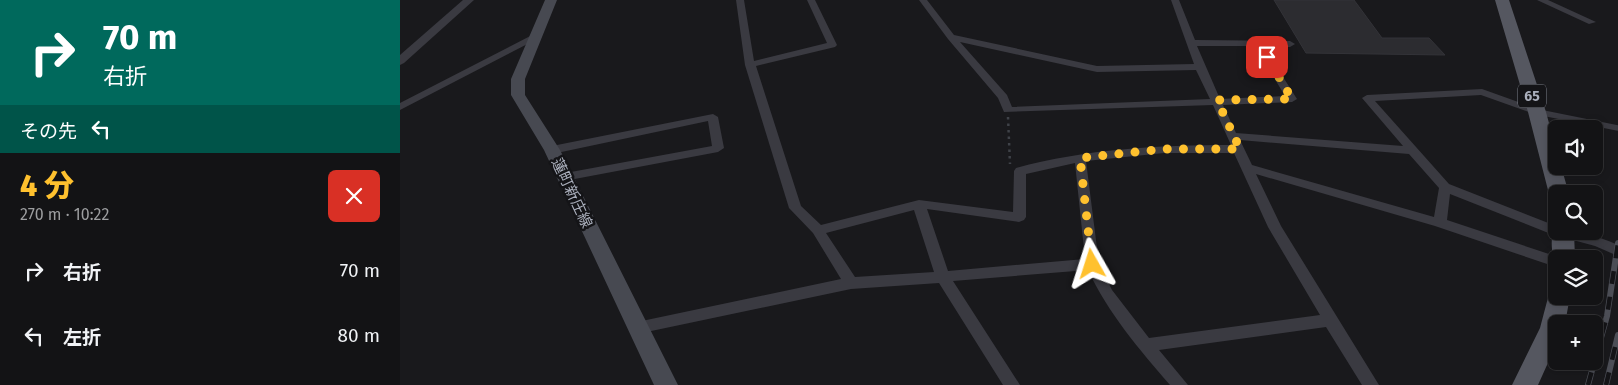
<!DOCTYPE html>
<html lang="ja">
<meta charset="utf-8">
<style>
:root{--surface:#131315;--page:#1c1c1e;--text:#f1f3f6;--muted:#9d9ea0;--line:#323234;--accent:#ffc12e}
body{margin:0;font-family:"Fira Sans","Noto Sans JP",sans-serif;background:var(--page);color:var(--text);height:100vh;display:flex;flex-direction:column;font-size:19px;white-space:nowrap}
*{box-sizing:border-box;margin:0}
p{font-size:16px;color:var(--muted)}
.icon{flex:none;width:28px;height:28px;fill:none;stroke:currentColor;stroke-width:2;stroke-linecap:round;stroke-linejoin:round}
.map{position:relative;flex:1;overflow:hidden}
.drawer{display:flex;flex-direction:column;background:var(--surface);width:400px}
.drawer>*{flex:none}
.top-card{background:#00695c;color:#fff;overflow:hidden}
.tools{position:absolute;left:1148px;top:120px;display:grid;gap:10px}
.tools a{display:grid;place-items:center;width:55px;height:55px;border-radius:8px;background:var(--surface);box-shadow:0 2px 8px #0003,0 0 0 1px var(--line);font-size:25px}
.pin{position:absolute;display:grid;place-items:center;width:42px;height:42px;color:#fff;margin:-21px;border-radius:10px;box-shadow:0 2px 8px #0006}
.me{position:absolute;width:55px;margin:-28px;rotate:354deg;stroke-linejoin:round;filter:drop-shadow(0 0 4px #0008)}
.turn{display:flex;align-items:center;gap:18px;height:105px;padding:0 20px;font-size:22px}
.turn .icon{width:65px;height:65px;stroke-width:2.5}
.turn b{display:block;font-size:35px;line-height:42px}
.then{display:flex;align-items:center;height:48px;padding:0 20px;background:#0003;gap:10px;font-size:19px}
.round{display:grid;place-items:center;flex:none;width:52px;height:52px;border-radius:8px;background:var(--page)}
.head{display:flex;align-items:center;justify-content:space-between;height:85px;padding:0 20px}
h1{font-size:30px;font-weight:800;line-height:38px;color:var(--accent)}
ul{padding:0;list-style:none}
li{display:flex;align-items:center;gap:15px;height:65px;padding:0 20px}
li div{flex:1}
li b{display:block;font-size:19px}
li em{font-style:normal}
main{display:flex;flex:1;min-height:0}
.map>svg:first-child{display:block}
.building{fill:#2c2c30;stroke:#333338}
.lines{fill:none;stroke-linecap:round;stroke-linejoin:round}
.path{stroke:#3f4248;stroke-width:2.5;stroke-dasharray:2.5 4;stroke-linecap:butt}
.service{stroke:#3a3a41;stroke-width:5.5}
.minor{fill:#3a3a41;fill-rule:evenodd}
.tertiary{fill:#3a3a41;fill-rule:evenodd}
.secondary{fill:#474951;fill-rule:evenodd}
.primary{fill:#555760;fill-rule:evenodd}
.rail-casing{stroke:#4c4e56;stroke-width:6}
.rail{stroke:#141417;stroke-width:4.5;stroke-dasharray:13;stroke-linecap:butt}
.route{stroke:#ffc12e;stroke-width:9;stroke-dasharray:0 16.2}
.labels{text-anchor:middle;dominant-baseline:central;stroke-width:5;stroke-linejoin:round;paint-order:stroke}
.shield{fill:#141417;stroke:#7d808a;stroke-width:1}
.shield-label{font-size:14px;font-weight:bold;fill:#aaafbc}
.street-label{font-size:15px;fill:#aaafbc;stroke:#141417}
</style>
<main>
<section class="drawer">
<div class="top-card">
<div class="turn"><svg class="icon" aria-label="right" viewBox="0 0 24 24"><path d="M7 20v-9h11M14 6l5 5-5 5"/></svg><div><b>70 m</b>右折</div></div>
<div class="then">その先<svg class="icon" aria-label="left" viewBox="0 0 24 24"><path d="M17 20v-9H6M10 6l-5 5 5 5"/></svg></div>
</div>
<div class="head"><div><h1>4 分</h1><p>270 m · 10:22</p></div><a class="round" style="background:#d93025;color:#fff"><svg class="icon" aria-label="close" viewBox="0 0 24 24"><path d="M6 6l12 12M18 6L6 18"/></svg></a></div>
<ul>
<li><svg class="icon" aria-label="right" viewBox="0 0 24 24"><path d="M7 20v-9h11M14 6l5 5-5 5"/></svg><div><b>右折</b></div><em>70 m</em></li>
<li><svg class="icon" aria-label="left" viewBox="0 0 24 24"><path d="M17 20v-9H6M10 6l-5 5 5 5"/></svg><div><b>左折</b></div><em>80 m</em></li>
</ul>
</section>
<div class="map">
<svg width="1218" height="385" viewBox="0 0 1218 385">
<rect width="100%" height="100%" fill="#19191c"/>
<path class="building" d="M874 0H954L982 38H1029L1045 55 906 53Z"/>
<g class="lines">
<path class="path" d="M608 117 610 164"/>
<path class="service" d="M1138 112 1218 128"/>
<path class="minor" d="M336 0H344L354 61 427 43 407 0H415L437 45 435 47 356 66 401 206 421 225 519 200 613 212 614 171 616 168C686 149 758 145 831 145L813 105 604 112 598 98 548 39 519 0H527L554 35 697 66 794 64 771 0H779L795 40 890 41 895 44 890 47H864L897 99 892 102 823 105 836 133 1003 146 962 98 967 95 1082 89 1141 110 1142 112 1141 114 1137 115 1081 95 975 101 1049 184 1156 226V231C1179 231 1198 236 1218 245V256L1195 246 1151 234 1050 194 1047 220 1161 258 1156 259V267L1035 226 856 174 881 226 979 385H962L926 327 759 350 788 385H770C739 349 708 313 688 270L553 281 620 385H603L539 283 451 289 237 334 232 332 229 328 232 324 237 322 441 279 413 233 389 208 345 65ZM560 42 697 72 796 70 810 99 612 107 607 95ZM797 46H855L885 96 820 99ZM840 140 1009 154 1039 188 1034 217 852 165ZM764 153H834L868 227 920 315 749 338 712 290 699 264 686 161ZM675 163 685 259 548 271 527 209 619 222 624 220 626 217V174ZM514 210 534 272 455 277 426 233Z
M1137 0H1148L1196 22 1189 24Z
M138 32 141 33V37L0 110V103Z
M313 114 318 117 324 148 318 152 164 181 160 180 158 177 160 174 312 146 308 121 152 154 146 150 152 146Z"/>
<path class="tertiary" d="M63 0H74L4 63 0 65V55Z"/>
<path class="secondary" d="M145 0H157L125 79V95L160 150 278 385H254L144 150 111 95V79Z"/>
<path class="primary" d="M1095 0H1109L1146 112 1156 149V166H1161L1169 194H1156V200L1152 199 1149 194 1128 112Z
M1155 226 1156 231H1174L1175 259H1156V265C1151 255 1150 235 1155 226Z
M1156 287V296H1170L1165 324H1156V345L1138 385H1112L1140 328 1150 290Z"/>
<defs>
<path id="rail" d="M1188 385 1207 316 1218 243
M1206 385 1218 335"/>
</defs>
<use href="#rail" class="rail-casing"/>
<use href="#rail" class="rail"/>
</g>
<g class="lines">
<path class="route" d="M692 264 680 158 764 149H840L817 100 892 99 867 57"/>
</g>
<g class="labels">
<rect class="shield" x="1118" y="84.5" width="28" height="23" rx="4"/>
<g class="shield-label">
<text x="1132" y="96">65</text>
</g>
<g class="street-label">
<text transform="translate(172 193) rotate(65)">蓮町新庄線</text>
</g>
</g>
</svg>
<div class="tools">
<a><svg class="icon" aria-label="sound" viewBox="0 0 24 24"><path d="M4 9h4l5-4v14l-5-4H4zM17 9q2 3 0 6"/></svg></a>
<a><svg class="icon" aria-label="search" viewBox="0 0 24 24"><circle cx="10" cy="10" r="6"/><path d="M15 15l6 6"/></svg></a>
<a><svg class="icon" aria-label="layers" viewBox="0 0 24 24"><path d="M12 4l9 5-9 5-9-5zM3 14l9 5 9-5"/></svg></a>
<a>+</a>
</div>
<div class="pin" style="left:867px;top:57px;background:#d93025"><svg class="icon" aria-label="arrive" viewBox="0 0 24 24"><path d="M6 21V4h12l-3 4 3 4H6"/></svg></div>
<svg class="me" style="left:692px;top:264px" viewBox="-20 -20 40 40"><path d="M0-17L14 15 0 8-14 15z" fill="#ffc12e" stroke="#fff" stroke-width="4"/></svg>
</div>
</main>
